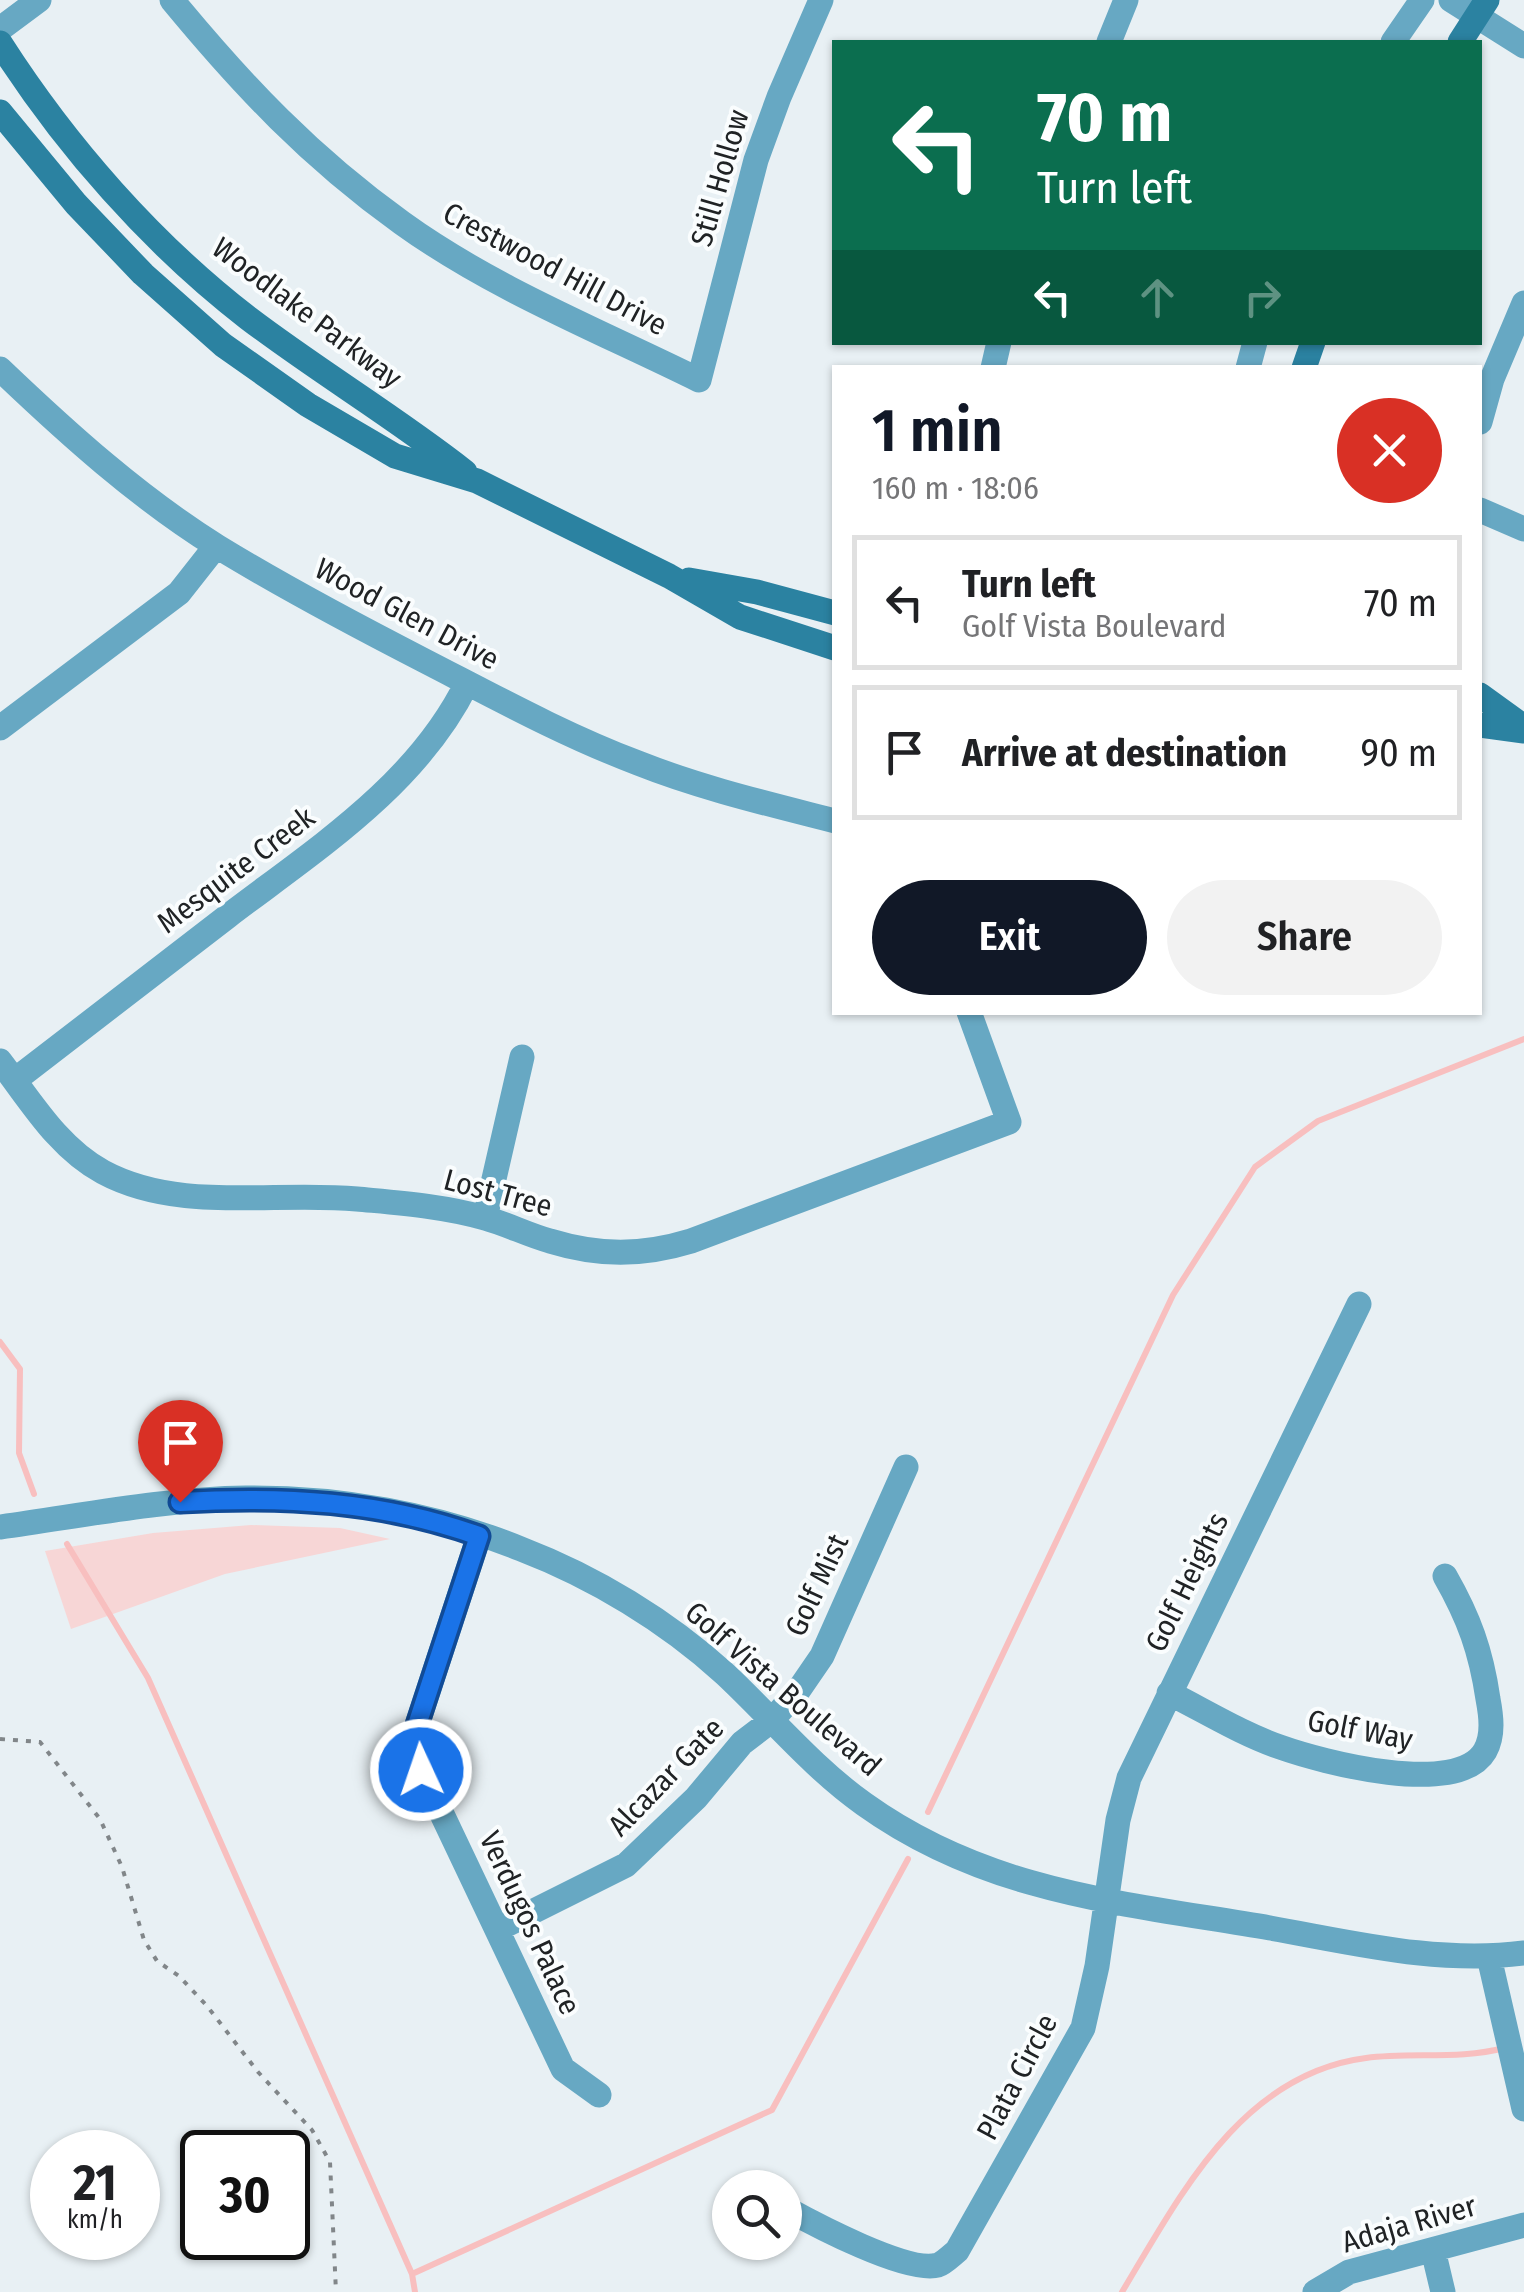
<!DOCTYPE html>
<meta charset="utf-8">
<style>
:root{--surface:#fff;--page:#f2f2f2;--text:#202124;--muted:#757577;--line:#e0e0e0;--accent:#111827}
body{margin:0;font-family:"Fira Sans Condensed",sans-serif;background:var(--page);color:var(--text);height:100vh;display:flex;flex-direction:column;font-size:38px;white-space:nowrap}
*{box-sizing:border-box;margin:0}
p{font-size:32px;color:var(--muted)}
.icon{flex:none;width:55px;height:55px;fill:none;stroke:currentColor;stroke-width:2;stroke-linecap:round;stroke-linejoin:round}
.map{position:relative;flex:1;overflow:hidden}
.sheet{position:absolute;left:832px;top:365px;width:650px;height:650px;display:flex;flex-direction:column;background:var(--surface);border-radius:0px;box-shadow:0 2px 8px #0004}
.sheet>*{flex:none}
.top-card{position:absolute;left:832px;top:40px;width:650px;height:305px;border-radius:0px;box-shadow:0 2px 8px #0004;background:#0b6e4f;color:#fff;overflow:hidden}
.tools{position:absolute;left:712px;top:2170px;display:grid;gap:20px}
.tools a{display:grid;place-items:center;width:90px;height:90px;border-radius:50%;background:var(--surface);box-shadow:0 2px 8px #0004;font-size:50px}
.speed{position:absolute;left:30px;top:2130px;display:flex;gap:20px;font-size:50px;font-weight:700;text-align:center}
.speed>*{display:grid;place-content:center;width:130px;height:130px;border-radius:50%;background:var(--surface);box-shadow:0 2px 8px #0004;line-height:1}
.speed small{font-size:25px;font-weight:400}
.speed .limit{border:5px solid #111;border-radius:15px;background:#fff;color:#111}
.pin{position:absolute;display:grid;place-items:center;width:85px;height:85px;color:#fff;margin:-102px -42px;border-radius:50% 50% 50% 0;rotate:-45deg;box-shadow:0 0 10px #0007}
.pin .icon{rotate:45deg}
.me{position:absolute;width:110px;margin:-55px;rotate:357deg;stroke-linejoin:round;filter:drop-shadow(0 0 8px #0008)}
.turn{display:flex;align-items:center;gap:35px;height:210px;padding:0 40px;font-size:45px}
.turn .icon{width:130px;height:130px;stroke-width:2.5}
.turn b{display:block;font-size:70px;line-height:85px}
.lanes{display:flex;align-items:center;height:95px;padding:0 40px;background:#0003;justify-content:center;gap:50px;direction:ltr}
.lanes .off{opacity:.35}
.round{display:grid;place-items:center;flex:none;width:105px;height:105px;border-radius:52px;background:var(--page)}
.headline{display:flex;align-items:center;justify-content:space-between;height:170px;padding:0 40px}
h1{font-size:60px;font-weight:600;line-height:75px;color:var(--accent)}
.action{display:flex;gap:20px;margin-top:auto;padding:20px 40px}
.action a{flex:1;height:115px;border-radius:60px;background:var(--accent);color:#fff;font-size:40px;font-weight:600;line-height:115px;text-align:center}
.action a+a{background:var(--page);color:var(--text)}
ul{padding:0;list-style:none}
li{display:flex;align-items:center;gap:30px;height:135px;margin:0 20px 15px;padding:0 20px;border:5px solid var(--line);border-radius:0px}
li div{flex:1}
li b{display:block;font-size:38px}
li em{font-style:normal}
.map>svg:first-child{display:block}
.green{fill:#f7d6d6}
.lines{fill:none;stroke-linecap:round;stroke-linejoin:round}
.stream{stroke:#f8bfbf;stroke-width:6}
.path{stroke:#818689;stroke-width:4;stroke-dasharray:5 8;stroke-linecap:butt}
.street{stroke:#67a8c3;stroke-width:25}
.secondary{stroke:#2b82a1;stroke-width:25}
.route-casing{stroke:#114b97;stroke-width:25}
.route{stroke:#1a73e8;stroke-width:18}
.labels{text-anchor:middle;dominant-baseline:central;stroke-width:8;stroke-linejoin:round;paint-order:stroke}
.street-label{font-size:30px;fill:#202325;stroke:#fafdfe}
</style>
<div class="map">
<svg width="1524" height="2292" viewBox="0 0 1524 2292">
<rect width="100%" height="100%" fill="#e8f0f4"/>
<path class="green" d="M251 1525 340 1528 390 1539 225 1574 71 1629 45 1551 153 1533Z"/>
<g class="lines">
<path class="stream" d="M0 1342 20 1369 19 1453 34 1494
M67 1544 148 1678 412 2274
M928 1812 1173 1295 1255 1167 1318 1121 1524 1039
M415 2292 412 2274 772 2110 908 1859
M1122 2292C1180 2196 1241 2074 1366 2058 1411 2052 1460 2060 1504 2048"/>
<path class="path" d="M0 1739 40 1742 100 1819 122 1867 144 1940 157 1961 179 1976 207 2006 258 2072 312 2130 330 2162 336 2292"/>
<path class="street" d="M172 0C243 86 310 157 402 223 492 288 600 331 699 380L756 160 779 97 821 0
M1451 0 1524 46
M0 29 39 0
M1109 42 1126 0
M1393 42 1422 0
M993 368 999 342
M1248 368 1255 342
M0 369C67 433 139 498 218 547 285 588 355 625 425 661 495 697 564 735 638 763 701 788 769 804 835 821
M1480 422 1492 379 1524 303
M1480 510 1524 529
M0 728 179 593 216 546
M0 1061C30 1100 58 1148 103 1172 179 1213 274 1191 357 1199 399 1203 444 1206 485 1218 507 1224 528 1235 550 1241 599 1256 642 1256 691 1241L1009 1122 969 1012
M15 1080C86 1026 157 971 228 916 316 849 417 785 467 683
M485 1218 522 1057
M0 1527C81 1516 164 1499 246 1498 339 1497 435 1514 521 1549 594 1577 667 1621 725 1674 771 1717 812 1767 864 1804 988 1893 1124 1903 1270 1928 1355 1943 1438 1964 1524 1953
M479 1536 417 1725 421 1770 563 2069 599 2095
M1169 1693C1205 1711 1242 1734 1280 1747 1322 1762 1458 1798 1485 1751 1494 1735 1491 1715 1488 1699 1481 1651 1469 1618 1445 1576
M498 1929 626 1865 696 1798 742 1743 772 1720 798 1691 822 1656 906 1467
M1489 1957 1524 2109
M785 2208C814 2224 908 2274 938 2265 944 2263 952 2255 957 2251L1083 2028 1097 1966 1118 1820 1129 1778 1359 1304
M1433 2250 1443 2292
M1315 2292 1349 2272 1524 2225"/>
<path class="secondary" d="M1460 42 1487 0
M0 43C66 146 151 243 248 318 319 372 395 417 465 472
M0 112 76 204 143 274 223 345 308 405 395 456 477 481 669 576 740 617 835 648
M1304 368 1313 342
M689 580 757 592 835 613
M1480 695 1524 727
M1480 725 1524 731"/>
</g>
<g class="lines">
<defs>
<path id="route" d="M180 1502C283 1496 381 1501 479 1536L417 1725 421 1770"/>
</defs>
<use href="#route" class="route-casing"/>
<use href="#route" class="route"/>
</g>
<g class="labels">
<g class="street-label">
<text transform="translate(720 178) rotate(-74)">Still Hollow</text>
<text transform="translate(555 269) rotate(28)">Crestwood Hill Drive</text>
<text transform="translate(307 313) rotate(37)">Woodlake Parkway</text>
<text transform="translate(407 614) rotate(28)">Wood Glen Drive</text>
<text transform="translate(236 870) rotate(-37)">Mesquite Creek</text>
<text transform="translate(498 1193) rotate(15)">Lost Tree</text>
<text transform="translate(1187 1582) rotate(-64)">Golf Heights</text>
<text transform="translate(817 1585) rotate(-65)">Golf Mist</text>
<text transform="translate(783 1689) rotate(41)">Golf Vista Boulevard</text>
<text transform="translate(1360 1730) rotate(11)">Golf Way</text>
<text transform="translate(666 1777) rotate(-46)">Alcazar Gate</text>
<text transform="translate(530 1923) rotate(65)">Verdugos Palace</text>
<text transform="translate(1017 2077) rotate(-62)">Plata Circle</text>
<text transform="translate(1409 2224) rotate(-16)">Adaja River</text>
</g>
</g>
</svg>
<div class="tools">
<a><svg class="icon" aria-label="search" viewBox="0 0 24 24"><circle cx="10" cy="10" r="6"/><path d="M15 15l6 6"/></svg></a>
</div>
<div class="speed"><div>21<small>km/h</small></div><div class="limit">30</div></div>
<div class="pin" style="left:180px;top:1502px;background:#d93025"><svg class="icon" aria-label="arrive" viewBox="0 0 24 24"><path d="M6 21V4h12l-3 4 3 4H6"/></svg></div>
<svg class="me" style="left:421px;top:1770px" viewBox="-20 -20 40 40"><circle r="17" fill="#1a73e8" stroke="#fff" stroke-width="3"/><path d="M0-11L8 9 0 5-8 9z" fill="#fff"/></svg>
<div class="top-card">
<div class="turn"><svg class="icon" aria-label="left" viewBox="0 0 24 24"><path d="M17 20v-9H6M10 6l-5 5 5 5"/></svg><div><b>70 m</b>Turn left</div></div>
<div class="lanes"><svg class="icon" aria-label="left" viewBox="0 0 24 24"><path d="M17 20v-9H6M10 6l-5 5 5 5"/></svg><svg class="icon off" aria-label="ahead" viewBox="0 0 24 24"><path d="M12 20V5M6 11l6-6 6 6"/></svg><svg class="icon off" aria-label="right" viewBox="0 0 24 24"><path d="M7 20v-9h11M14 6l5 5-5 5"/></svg></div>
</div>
<section class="sheet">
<div class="headline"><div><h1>1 min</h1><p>160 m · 18:06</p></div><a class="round" style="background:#d93025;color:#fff"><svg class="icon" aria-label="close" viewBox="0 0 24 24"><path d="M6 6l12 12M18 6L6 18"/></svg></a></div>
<ul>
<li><svg class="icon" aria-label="left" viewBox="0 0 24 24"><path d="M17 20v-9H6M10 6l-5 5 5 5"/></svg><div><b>Turn left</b><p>Golf Vista Boulevard</p></div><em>70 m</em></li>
<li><svg class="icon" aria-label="arrive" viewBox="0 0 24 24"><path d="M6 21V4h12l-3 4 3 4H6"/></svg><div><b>Arrive at destination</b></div><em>90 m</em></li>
</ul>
<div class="action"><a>Exit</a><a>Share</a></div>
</section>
</div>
